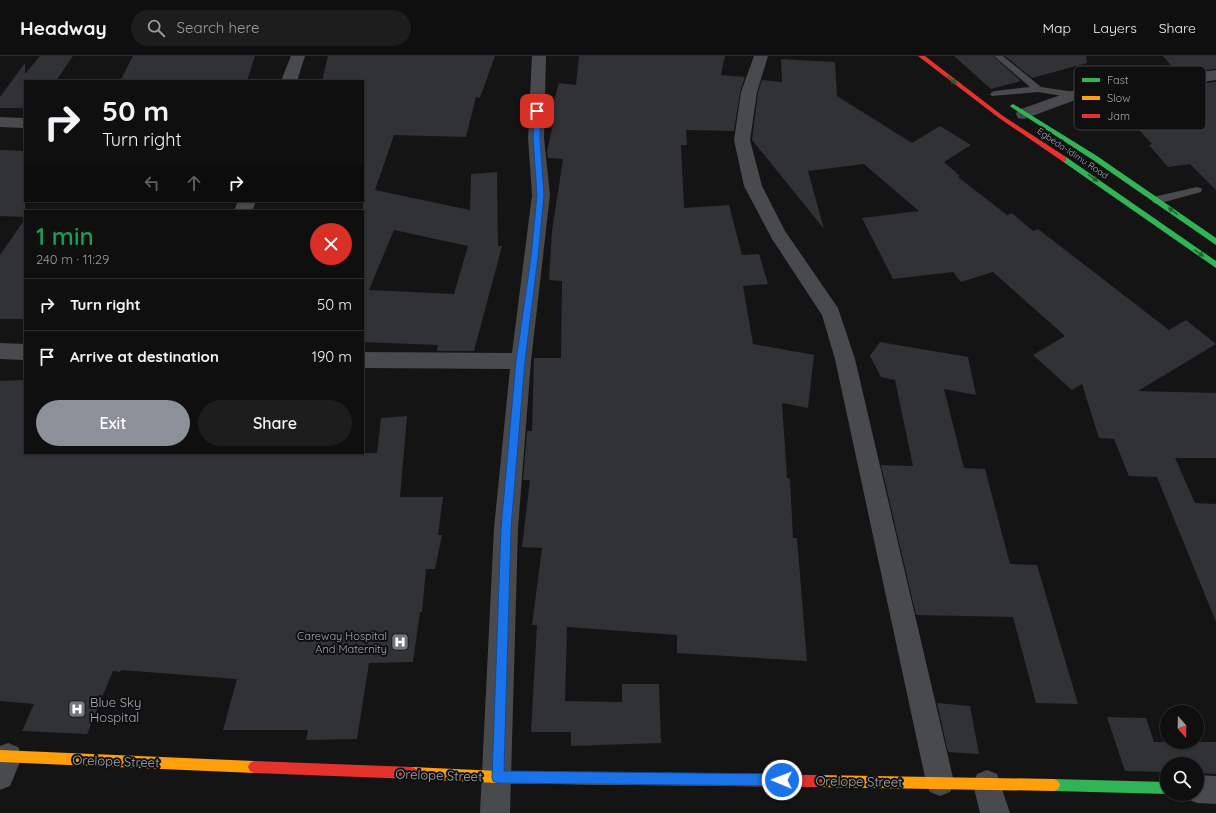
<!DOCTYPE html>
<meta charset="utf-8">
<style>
:root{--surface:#0f0f10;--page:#1d1d1e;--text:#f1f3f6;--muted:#9b9c9f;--line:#2f2f30;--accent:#8c9099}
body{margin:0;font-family:Quicksand,sans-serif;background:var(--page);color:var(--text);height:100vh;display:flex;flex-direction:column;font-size:15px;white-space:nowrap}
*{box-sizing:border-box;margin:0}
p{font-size:13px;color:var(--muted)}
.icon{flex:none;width:22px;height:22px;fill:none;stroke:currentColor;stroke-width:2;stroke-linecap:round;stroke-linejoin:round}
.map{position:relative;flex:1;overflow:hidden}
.side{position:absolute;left:24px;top:154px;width:340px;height:244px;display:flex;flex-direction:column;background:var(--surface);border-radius:0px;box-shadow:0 1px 3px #0004,0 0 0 1px var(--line)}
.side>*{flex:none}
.guide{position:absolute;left:24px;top:24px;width:340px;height:122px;border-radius:0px;box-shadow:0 1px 3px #0004,0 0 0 1px var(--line);background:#0f0f10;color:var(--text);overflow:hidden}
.needle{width:26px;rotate:160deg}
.tools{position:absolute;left:1160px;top:649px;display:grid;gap:8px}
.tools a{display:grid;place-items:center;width:44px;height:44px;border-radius:50%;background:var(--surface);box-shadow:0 1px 3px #0004,0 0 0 1px var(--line);font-size:20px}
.pin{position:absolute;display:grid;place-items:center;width:34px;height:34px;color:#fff;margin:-17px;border-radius:8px;box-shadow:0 2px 6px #0006}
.me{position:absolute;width:44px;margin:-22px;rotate:271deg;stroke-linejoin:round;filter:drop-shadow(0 0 3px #0008)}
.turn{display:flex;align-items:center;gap:14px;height:84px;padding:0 12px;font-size:18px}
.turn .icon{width:52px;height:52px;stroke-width:2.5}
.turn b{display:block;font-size:28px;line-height:34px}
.lanes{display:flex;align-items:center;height:38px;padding:0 12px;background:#0003;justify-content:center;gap:20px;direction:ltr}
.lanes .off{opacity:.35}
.round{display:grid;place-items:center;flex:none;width:42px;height:42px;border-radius:21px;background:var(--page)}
.headline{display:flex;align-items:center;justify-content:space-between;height:68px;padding:0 12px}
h1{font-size:24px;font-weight:600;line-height:30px;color:#1e9e55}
.cta{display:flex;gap:8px;margin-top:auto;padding:8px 12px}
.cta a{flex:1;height:46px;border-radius:24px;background:var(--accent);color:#fff;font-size:16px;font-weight:600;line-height:46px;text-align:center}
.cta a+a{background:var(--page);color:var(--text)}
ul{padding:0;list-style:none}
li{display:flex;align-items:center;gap:12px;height:52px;padding:0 12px;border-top:1px solid var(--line)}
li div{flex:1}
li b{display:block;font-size:15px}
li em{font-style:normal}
header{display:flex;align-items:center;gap:24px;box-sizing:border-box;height:56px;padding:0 20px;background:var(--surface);border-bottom:1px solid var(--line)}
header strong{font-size:19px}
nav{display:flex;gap:22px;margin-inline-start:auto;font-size:14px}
.search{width:280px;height:36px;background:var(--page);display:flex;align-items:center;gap:10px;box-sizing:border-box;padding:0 14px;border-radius:22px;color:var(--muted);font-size:15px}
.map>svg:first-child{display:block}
.building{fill:#313235;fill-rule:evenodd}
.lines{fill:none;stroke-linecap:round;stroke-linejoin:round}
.lane{fill:#494a4e;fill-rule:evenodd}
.street{fill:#494a4e;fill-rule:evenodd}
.fast{fill:#30b455;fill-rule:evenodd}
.slow{fill:#ff9f0a;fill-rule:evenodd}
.jam{fill:#e5322d;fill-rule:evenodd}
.oneway{fill:#206232}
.route{fill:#1a73e8;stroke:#114b97}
.labels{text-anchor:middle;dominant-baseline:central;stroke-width:4;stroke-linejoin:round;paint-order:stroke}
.far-street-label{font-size:9px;fill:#a5abb6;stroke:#0f0f10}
.poi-label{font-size:11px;fill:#a5abb6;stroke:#0f0f10;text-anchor:end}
.near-poi-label{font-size:13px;fill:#a5abb6;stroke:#0f0f10;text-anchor:start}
.near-street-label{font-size:13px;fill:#a5abb6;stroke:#0f0f10}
.key{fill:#0f0f10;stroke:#3c3e42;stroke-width:1}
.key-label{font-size:11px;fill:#a5abb6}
</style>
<header>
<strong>Headway</strong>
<div class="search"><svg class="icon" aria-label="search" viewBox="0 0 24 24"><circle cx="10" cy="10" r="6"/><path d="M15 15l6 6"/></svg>Search here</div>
<nav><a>Map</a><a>Layers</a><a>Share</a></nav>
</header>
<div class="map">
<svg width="1216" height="757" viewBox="0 0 1216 757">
<rect width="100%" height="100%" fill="#141415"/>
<path class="building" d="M40 0H73L56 25H25V52H0V41L25 7V18Z
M133 0H255L247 25H120Z
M328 0H495L480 42 476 41 466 81 394 79 375 134 470 154 471 118 497 116 498 190H502L474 295H437L438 289 363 286V25H322ZM394 174 468 190 454 238 369 234Z
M579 0H725L721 19 745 21 740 36 734 75 686 74 687 89H681L684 152 729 149 742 199 759 198 768 228 743 230 753 288 814 299 808 352 782 347 787 422 790 423 793 482H797L807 605 677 597V579L567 571 565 645 622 646V628H659L661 687 571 690V676H531L537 569H532L542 492 522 491 530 424H523L527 375H532L534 302H561L562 225 549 224 552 175 563 103 548 102 547 95 553 68H548L559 27 576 29Z
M954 0H993L1021 25 991 33Z
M1005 0H1086L1087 7 1032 22Z
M1163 0H1216V13L1178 18Z
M781 3 835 6 837 40 912 87 940 70 971 89 944 106 960 120 958 121 1007 159 1012 157 1033 175 1038 173 1169 274 1186 264 1216 288 1138 335 1216 337V402H1175L1195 447 1216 448V566L1157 421 1129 420 1114 383 1099 382 1082 328 1072 334 1033 299 1065 280 993 216 961 226 953 216 893 223 862 162 919 155 864 108 808 115 824 173 752 84 758 36 762 24 782 26Z
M1216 26V134L1190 108 1168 111 1149 89 1152 88 1127 61 1207 50 1187 29Z
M0 94 25 95V161L0 160Z
M25 163V263H0V199Z
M880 286 968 301 976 339 944 333 964 412 985 413 1010 508 1037 509 1078 648 1036 647 1013 561 916 559 881 409 913 410 895 324 881 321 870 300Z
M25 324V397H377L381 362 407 360 400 441H443L438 479H442L435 513H426L422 556H420L413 606 369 607 357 683 306 684 308 674H223L237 623 121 614 120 616 113 615 87 678 22 675 34 648 0 645V325Z
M937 647 970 650 979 698 948 696Z
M1107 661 1146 662 1154 686H1216V718L1197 717V708H1167V716L1125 715Z"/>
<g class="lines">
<path class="lane" d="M994 0H1003L1041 31 1075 36 1080 39 1075 42 1038 36 992 40 990 38 992 36 995 35 1030 31Z
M1197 131 1201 132 1202 134 1201 136 1157 148 1153 147 1152 144 1153 141Z"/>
<path class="street" d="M291 0H305L297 25H281Z
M532 0H546L544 82 550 139 531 305 518 472 510 757H480L494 472 510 313 363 312V296L512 297 532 139 528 82Z
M754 0H768L757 36 750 84 762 130 785 175 838 252 855 303 954 726 950 736 940 740 930 736 926 726 835 303 822 259 772 183 744 130 734 84 741 36Z
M1216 14V24L1078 43 1024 63 1018 62 1016 58 1018 54 1075 34Z
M0 61 25 62V72L0 71Z
M238 145H256L252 155H234Z
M0 287 25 288V304L0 303Z
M8 687 18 691 22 701 10 730 0 734V690Z
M987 714 997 718 1010 757H980L973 728 977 718Z
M1197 719 1216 720V748L1197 747 1187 743 1185 738H1197Z"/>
<path class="fast" d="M1013 48 1097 100 1216 182V189L1093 104 1011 51 1010 50Z
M1062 101H1066L1216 205V212L1062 105Z
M1054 723 1167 726V738L1054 735 1050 733 1048 729 1050 725Z"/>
<path class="slow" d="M0 694 254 705 258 707 260 711 258 715 254 717 0 706Z
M412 711 498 715 633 717 637 719 639 723 637 727 633 729 498 727 412 723 408 721 406 717 408 713Z
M817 719 1054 723 1058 725 1060 729 1058 733 1054 735 817 731 813 729 811 725 813 721Z"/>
<path class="jam" d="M918 0H925L1003 60 1066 101V105H1062L999 62Z
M254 705 412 711 416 713 418 717 416 721 412 723 254 717 250 715 248 711 250 707Z
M633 717 817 719 821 721 823 725 821 729 817 731 633 729 629 727 627 723 629 719Z"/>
</g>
<defs><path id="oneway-solid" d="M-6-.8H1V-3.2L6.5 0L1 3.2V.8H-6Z"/></defs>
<g class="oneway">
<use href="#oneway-solid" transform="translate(952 24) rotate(37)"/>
<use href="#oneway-solid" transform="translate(1093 122) rotate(35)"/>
<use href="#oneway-solid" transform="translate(1173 155) rotate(-144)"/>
<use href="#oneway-solid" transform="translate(1199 197) rotate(35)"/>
</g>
<path class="route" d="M535 53 540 55V82L544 139 538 201 525 305 511 472 504 715 782 718 786 720 788 724 786 728 782 730 498 727 493 725 492 721 501 472 516 305 531 201 537 139 533 82Z"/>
<defs>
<symbol id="hospital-square" viewBox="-11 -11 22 22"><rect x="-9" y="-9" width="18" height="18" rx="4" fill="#72767e" stroke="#0f0f10"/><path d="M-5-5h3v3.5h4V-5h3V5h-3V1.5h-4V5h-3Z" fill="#fff"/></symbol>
</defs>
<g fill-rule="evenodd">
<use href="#hospital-square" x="390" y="576" width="20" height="20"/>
<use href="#hospital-square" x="67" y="643" width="20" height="20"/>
</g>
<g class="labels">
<g class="far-street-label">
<text transform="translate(1073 97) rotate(34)">Egbeda-Idimu Road</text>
</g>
<g class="poi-label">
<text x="387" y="580">Careway Hospital<tspan x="387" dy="13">And Maternity</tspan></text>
</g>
<g class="near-poi-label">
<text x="90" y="646">Blue Sky<tspan x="90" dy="15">Hospital</tspan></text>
</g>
<g class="near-street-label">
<text transform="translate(116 705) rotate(2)">Orelope Street</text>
<text transform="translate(439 719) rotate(2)">Orelope Street</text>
<text transform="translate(859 725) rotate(1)">Orelope Street</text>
</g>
</g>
<rect x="1074" y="10" width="132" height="64" rx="6" class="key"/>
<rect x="1082" y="22" width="18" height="4" fill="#30b455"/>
<rect x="1082" y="40" width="18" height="4" fill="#ff9f0a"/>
<rect x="1082" y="58" width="18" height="4" fill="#e5322d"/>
<g class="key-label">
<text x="1107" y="28">Fast</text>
<text x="1107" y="46">Slow</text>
<text x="1107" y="64">Jam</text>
</g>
</svg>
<div class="tools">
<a><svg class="needle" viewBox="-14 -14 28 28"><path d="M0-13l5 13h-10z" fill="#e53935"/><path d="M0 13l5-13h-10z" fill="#9b9c9f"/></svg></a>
<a><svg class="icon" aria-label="search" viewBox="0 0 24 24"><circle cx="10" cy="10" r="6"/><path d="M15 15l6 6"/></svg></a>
</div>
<div class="pin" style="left:537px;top:55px;background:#d93025"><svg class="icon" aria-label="arrive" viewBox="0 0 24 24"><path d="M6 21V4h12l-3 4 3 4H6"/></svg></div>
<svg class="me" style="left:782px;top:724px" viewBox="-20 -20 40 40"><circle r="17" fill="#1a73e8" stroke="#fff" stroke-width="3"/><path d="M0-11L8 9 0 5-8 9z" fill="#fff"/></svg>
<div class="guide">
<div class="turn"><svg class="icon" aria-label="right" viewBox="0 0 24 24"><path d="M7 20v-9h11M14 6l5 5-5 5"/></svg><div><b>50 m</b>Turn right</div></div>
<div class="lanes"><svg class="icon off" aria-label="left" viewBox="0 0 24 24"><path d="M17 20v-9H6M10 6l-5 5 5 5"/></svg><svg class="icon off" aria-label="ahead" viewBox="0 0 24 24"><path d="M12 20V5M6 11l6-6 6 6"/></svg><svg class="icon" aria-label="right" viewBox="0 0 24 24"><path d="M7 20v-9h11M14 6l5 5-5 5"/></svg></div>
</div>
<section class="side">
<div class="headline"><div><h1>1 min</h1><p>240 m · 11:29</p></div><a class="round" style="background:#d93025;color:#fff"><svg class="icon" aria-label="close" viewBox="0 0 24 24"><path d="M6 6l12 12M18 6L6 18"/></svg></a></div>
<ul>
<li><svg class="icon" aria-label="right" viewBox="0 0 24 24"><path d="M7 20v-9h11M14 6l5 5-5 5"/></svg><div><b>Turn right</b></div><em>50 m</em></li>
<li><svg class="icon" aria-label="arrive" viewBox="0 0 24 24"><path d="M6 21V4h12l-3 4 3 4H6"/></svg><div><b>Arrive at destination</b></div><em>190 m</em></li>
</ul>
<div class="cta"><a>Exit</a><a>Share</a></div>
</section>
</div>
